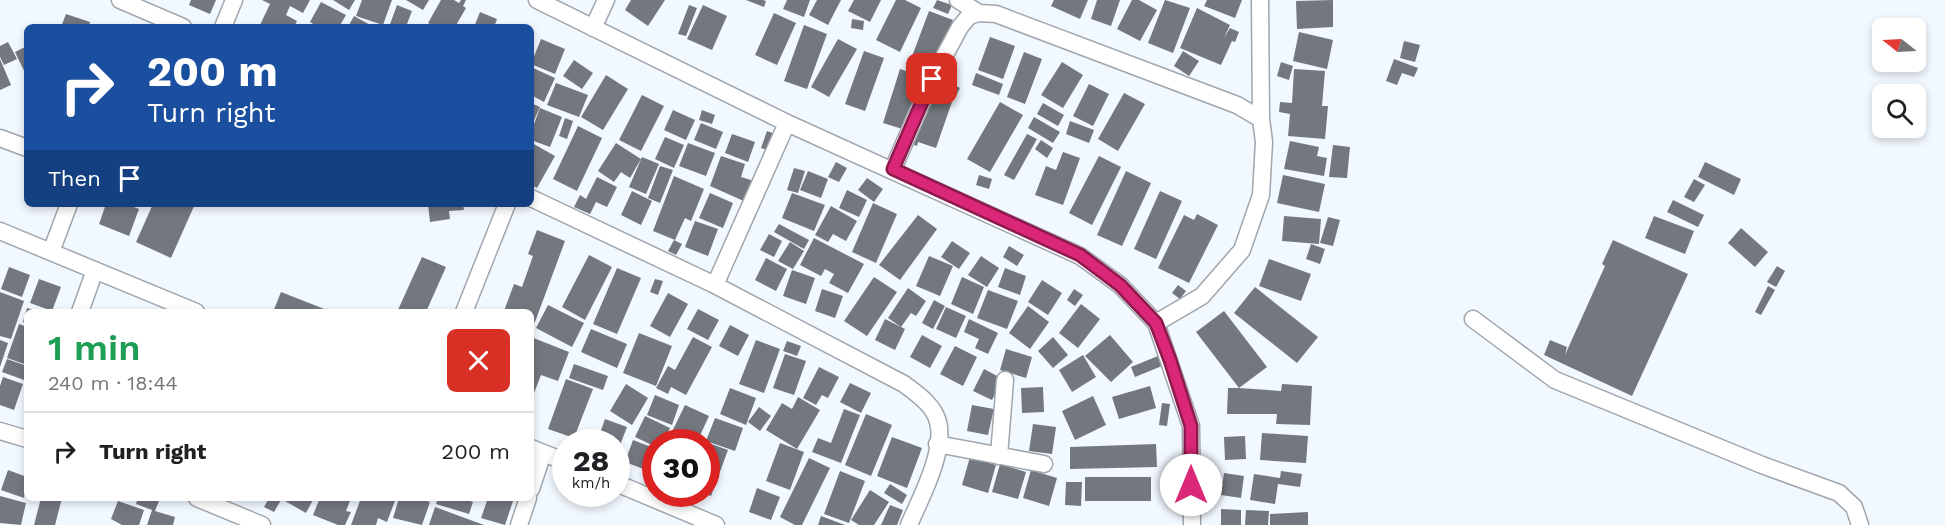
<!DOCTYPE html>
<meta charset="utf-8">
<style>
:root{--surface:#fff;--page:#f6f6f6;--text:#202124;--muted:#757577;--line:#e0e0e0}
body{margin:0;font-family:"Work Sans",sans-serif;background:var(--page);color:var(--text);height:100vh;display:flex;flex-direction:column;font-size:22px;white-space:nowrap}
*{box-sizing:border-box;margin:0}
p{font-size:20px;color:var(--muted)}
.icon{flex:none;width:33px;height:33px;fill:none;stroke:currentColor;stroke-width:2;stroke-linecap:round;stroke-linejoin:round}
.map{position:relative;flex:1;overflow:hidden}
.panel{position:absolute;left:24px;top:309px;width:510px;height:192px;display:flex;flex-direction:column;background:var(--surface);border-radius:9px;box-shadow:0 3px 9px #0003}
.panel>*{flex:none}
.top-card{position:absolute;left:24px;top:24px;width:510px;height:183px;border-radius:9px;box-shadow:0 3px 9px #0003;background:#1a4fa0;color:#fff;overflow:hidden}
.needle{width:39px;rotate:288deg}
.controls{position:absolute;left:1872px;top:18px;display:grid;gap:12px}
.controls a{display:grid;place-items:center;width:54px;height:54px;border-radius:9px;background:var(--surface);box-shadow:0 3px 9px #0003;font-size:30px}
.speed{position:absolute;left:552px;top:429px;display:flex;gap:12px;font-size:30px;font-weight:700;text-align:center}
.speed>*{display:grid;place-content:center;width:78px;height:78px;border-radius:50%;background:var(--surface);box-shadow:0 3px 9px #0003;line-height:1}
.speed small{font-size:15px;font-weight:400}
.speed .limit{border:9px solid #d22;background:#fff;color:#111}
.pin{position:absolute;display:grid;place-items:center;width:51px;height:51px;color:#fff;margin:-26px;border-radius:12px;box-shadow:0 3px 9px #0006}
.me{position:absolute;width:66px;margin:-33px;rotate:0deg;stroke-linejoin:round;filter:drop-shadow(0 0 4px #0008)}
.turn{display:flex;align-items:center;gap:21px;height:126px;padding:0 24px;font-size:27px}
.turn .icon{width:78px;height:78px;stroke-width:2.5}
.turn b{display:block;font-size:42px;line-height:51px}
.then{display:flex;align-items:center;height:57px;padding:0 24px;background:#0003;gap:12px;font-size:22px}
.round{display:grid;place-items:center;flex:none;width:63px;height:63px;border-radius:9px;background:var(--page)}
.summary{display:flex;align-items:center;justify-content:space-between;height:102px;padding:0 24px}
h1{font-size:36px;font-weight:600;line-height:45px;color:#1e9e55}
ul{padding:0;list-style:none}
li{display:flex;align-items:center;gap:18px;height:78px;padding:0 24px;border-top:2px solid var(--line)}
li div{flex:1}
li b{display:block;font-size:22px}
li em{font-style:normal}
.map>svg:first-child{display:block}
.building{fill:#72787e}
.lines{fill:none;stroke-linecap:round;stroke-linejoin:round}
.minor-casing{stroke:#a0a6ac;stroke-width:19}
.minor{stroke:#fff;stroke-width:16}
.route-casing{stroke:#8e194d;stroke-width:15}
.route{stroke:#db2777;stroke-width:10}
</style>
<div class="map">
<svg width="1945" height="525" viewBox="0 0 1945 525">
<rect width="100%" height="100%" fill="#f1f8fe"/>
<path class="building" d="M191 0H216L210 14 189 5Z
M262 0H310L303 13 290 6 286 15 297 21 294 27H259L270 4Z
M333 0H355L349 10Z
M362 0H392L383 25 356 16Z
M406 0H429L423 10Z
M441 0H454L459 3 461 0H466L463 6 466 8 455 27H436L428 23Z
M631 0H665L648 26 625 10Z
M746 0H763L766 1 764 7Z
M787 0H810L804 17 783 9Z
M817 0H841L828 25 809 15Z
M854 0H881L870 22 848 11Z
M896 0H905L921 8 900 52 876 40Z
M937 0 952 5 948 14 933 8Z
M1054 0H1088L1080 19 1051 6Z
M1097 0H1120L1111 26 1091 19Z
M1132 0H1139L1157 10 1140 41 1117 29Z
M1165 0 1190 8 1173 53 1148 43Z
M1207 0H1242L1235 18 1204 6Z
M1333 0V27L1297 29 1296 1Z
M321 2 346 15 339 27H318L310 22Z
M397 5 412 11 407 24 415 27H389Z
M689 5 697 8 686 36 678 34Z
M703 5 727 16 712 50 687 39Z
M1197 8 1230 25 1224 38 1230 28 1239 32 1235 42 1232 41 1221 65 1180 48Z
M929 11 953 20 935 67 911 59Z
M480 12 497 19 494 27H474Z
M774 13 796 23 777 65 755 55Z
M66 14 90 22 89 27H61Z
M354 16 374 27H348Z
M852 19 864 21 863 30 851 28Z
M804 25 827 34 807 89 784 81Z
M1299 32 1333 40 1327 69 1293 61Z
M990 37 1015 46 1003 79 978 70Z
M541 39 565 49 555 74 531 64Z
M838 39 857 49 829 97 811 87Z
M1404 41 1420 45 1415 62 1400 58Z
M8 42 17 59 4 65 0 57V46Z
M27 46V77L15 52Z
M864 51 884 58 865 111 845 104Z
M1183 51 1199 61 1189 76 1174 66Z
M1024 52 1042 59 1025 104 1007 97Z
M0 59 11 85 0 90Z
M1394 59 1418 68 1414 77 1402 73 1397 85 1386 81Z
M574 60 593 73 582 89 563 76Z
M1062 62 1083 75 1063 108 1041 95Z
M1281 62 1293 66 1289 80 1277 76Z
M531 67 555 78 544 102 531 95Z
M900 69 924 77 906 130 883 123Z
M1294 69 1325 71 1322 106H1328L1325 139 1288 136 1290 114 1279 112 1280 102 1292 103Z
M976 73 1003 84 999 95 972 85Z
M606 75 628 89 603 130 581 117Z
M943 79 960 88 956 96 939 87Z
M556 83 588 95 579 117 547 105Z
M1089 84 1109 94 1093 126 1073 116Z
M932 88 954 96 936 148 918 142 917 146 912 144Z
M1124 93 1145 104 1118 151 1098 139Z
M642 95 664 106 641 151 619 140Z
M1000 102 1023 115 990 172 967 159Z
M531 103 540 107 531 127Z
M1043 103 1064 115 1058 126 1037 114Z
M540 108 562 117 550 147 531 140V132Z
M673 110 695 120 686 140 664 130Z
M702 110 715 115 712 124 699 120Z
M1034 117 1060 132 1053 143 1028 128Z
M565 118 573 121 567 139 559 136Z
M1070 121 1094 130 1089 143 1066 134Z
M701 123 723 132 716 149 694 140Z
M578 126 602 138 577 191 553 179Z
M767 131 778 135 773 152 761 148Z
M732 134 755 142 748 162 725 153Z
M1027 134 1037 139 1014 180 1004 175Z
M665 137 684 145 674 168 655 159Z
M1041 140 1053 148 1047 158 1035 149Z
M1290 141 1319 147 1317 156 1327 158 1324 176 1284 169Z
M532 143 555 156 537 188 531 185Z
M616 143 641 159 630 178 621 172 614 182 598 171Z
M688 143 715 153 706 176 679 166Z
M1333 145 1350 147 1347 178 1329 177Z
M1063 152 1080 158 1063 205 1035 195 1046 166 1056 170Z
M721 156 745 164 741 177 754 181 746 202 710 186Z
M1099 156 1121 167 1092 225 1069 213Z
M642 157 659 164 646 194 629 187Z
M836 162 847 168 839 182 828 177Z
M1705 162 1741 179 1734 195 1698 177Z
M660 166 673 170 660 203 648 198Z
M794 168 805 171 798 193 787 190Z
M808 171 828 179 821 198 800 190Z
M1126 171 1151 183 1122 246 1097 235Z
M979 175 992 179 989 189 976 185Z
M1283 175 1325 184 1319 212 1277 203Z
M674 176 704 189 691 221 685 218 675 240 653 231Z
M597 177 617 187 607 207 596 202 590 214 574 207 580 195 586 199Z
M867 178 883 189 874 202 858 190Z
M1694 179 1705 185 1694 202 1684 197Z
M847 190 867 200 859 217 839 208Z
M632 191 652 201 641 225 621 215Z
M1160 191 1182 201 1156 259 1134 249Z
M710 193 733 203 723 228 699 218Z
M792 193 825 205 814 231 782 218Z
M1673 200 1704 215 1698 227 1667 212Z
M873 203 897 214 876 263 852 252Z
M106 204H126L139 209 129 236 99 224Z
M153 204H195L171 258 136 242Z
M428 204H463L464 210 449 211 450 219 430 222Z
M831 206 857 221 846 241 833 234 828 242 815 235Z
M1197 214 1218 225 1189 283 1158 268 1184 215 1194 220Z
M918 215 937 229 900 280 879 265Z
M1284 216 1321 219 1319 244 1282 241Z
M1654 216 1694 231 1685 254 1645 238Z
M1328 217 1340 220 1333 246 1320 243Z
M695 221 718 229 708 256 685 247Z
M779 224 809 240 804 249 774 232Z
M1741 228 1768 252 1755 267 1728 243Z
M537 230 565 241 535 322 531 321V312L504 311 514 284 522 287 533 256 528 254Z
M769 234 782 241 774 257 760 250Z
M814 238 864 264 848 293 829 283 834 274 825 269 821 276 800 265Z
M674 240 682 244 676 255 668 251Z
M1613 240 1688 274 1632 396 1544 355 1550 340 1567 347 1565 355 1605 266 1602 264Z
M952 241 970 253 959 269 941 257Z
M790 242 804 251 793 269 778 261Z
M1311 244 1325 249 1320 264 1306 259Z
M1009 246 1024 255 1017 266 1003 257Z
M589 255 612 267 585 320 562 307Z
M929 256 953 266 940 296 916 286Z
M981 256 999 268 987 287 968 275Z
M422 257 446 267 426 312H397Z
M766 258 787 269 776 291 755 280Z
M1269 259 1311 274 1301 301 1259 286Z
M1777 266 1785 271 1776 287 1767 282Z
M9 267 30 275 22 297 1 289Z
M617 268 641 278 617 334 593 324Z
M1005 268 1026 276 1020 295 998 287Z
M792 270 815 278 806 304 783 296Z
M874 277 897 292 867 336 844 321Z
M962 277 984 287 973 314 951 304Z
M39 279 61 287 52 311 30 303Z
M655 279 663 281 658 295 650 292Z
M1042 280 1062 293 1048 315 1028 302Z
M1178 285 1186 291 1180 299 1172 293Z
M1768 286 1775 290 1761 315 1755 312Z
M1255 287 1318 337 1297 363 1234 313Z
M908 288 926 301 916 316 911 313 901 327 888 318Z
M822 289 843 296 835 318 815 311Z
M1074 289 1083 295 1075 306 1067 300Z
M988 290 1018 301 1007 329 977 318Z
M0 292 24 301 11 339 0 336Z
M281 292 332 312H273Z
M668 293 688 304 670 337 650 326Z
M934 300 945 306 933 329 922 323Z
M1081 304 1100 319 1078 348 1059 333Z
M548 305 584 323 572 347 536 328Z
M1028 306 1049 322 1030 349 1009 333Z
M946 307 966 316 956 338 936 329Z
M27 308 39 311 27 312V324L23 322Z
M698 309 719 320 708 340 687 329Z
M1224 311 1267 367 1239 388 1281 391 1282 384 1312 386 1310 425 1276 424 1277 414H1227L1228 388H1239L1196 332Z
M885 319 905 329 895 350 875 340Z
M969 319 998 333 988 354 975 348 979 339 964 332Z
M19 324 27 327V365L7 358Z
M730 325 749 335 738 356 719 346Z
M591 329 627 344 617 368 581 352Z
M639 333 672 346 656 386 623 373Z
M922 335 942 346 930 368 910 357Z
M1110 335 1133 362 1111 382 1085 356Z
M531 337 569 352 558 381 541 375 531 401Z
M693 337 712 347 686 395 671 387 668 394 656 388 668 366 675 370Z
M1053 337 1068 355 1053 368 1038 351Z
M0 340 8 343 0 367Z
M756 340 780 349 764 393 739 384Z
M787 341 801 346 797 356 783 351Z
M955 346 977 357 963 386 940 374Z
M1006 349 1032 357 1026 378 1000 370Z
M785 354 806 361 794 395 773 388Z
M1083 355 1096 377 1072 392 1059 370Z
M1158 356 1162 366 1135 377 1131 367Z
M7 359 27 366 24 380 2 372Z
M574 364 608 376 603 390 569 378Z
M819 367 839 377 828 398 822 395 816 405 803 398Z
M984 369 1003 379 992 400 973 391Z
M3 377 23 384 14 410 0 405V386Z
M566 379 593 389 574 438 548 429Z
M850 383 871 393 861 413 840 402Z
M626 384 648 398 632 425 610 411Z
M1150 386 1156 408 1119 419 1112 397Z
M1043 387 1044 412 1022 413 1021 388Z
M730 388 756 398 746 425 720 414Z
M655 395 679 405 672 425 647 415Z
M1093 396 1106 425 1075 440 1062 411Z
M798 397 820 410 797 449 766 430 782 403 792 409Z
M1162 403 1170 404 1167 426 1159 425Z
M685 405 709 416 697 442H667Z
M972 405 994 409 988 435 967 431Z
M759 407 771 416 760 431 748 422Z
M844 409 860 415 841 463 812 452 818 438 831 443Z
M866 414 892 425 871 476 845 465Z
M645 416 670 428 663 442H656V447L635 437Z
M715 418 743 428 735 451 706 441Z
M605 419 627 427 617 453 616 442H597Z
M1033 424 1056 427 1052 454 1029 451Z
M1262 433 1308 436 1306 463 1260 460Z
M1245 436 1246 459 1225 460 1224 437Z
M892 437 922 448 907 488 877 476Z
M633 440 654 448 646 470 625 462Z
M706 442 728 450 711 496 706 494Z
M780 443 804 452 790 490 766 481Z
M1156 444 1157 467 1070 469V447Z
M970 457 996 465 988 493 962 485Z
M809 458 830 468 802 525H795L780 517Z
M1000 464 1026 472 1018 499 992 492Z
M8 470 27 477 24 498 1 490Z
M1031 470 1057 478 1049 506 1023 498Z
M840 471 865 481 849 523 824 514Z
M1281 471 1302 474 1300 487 1278 484 1275 504 1250 500 1254 474 1280 478Z
M1224 473 1244 476 1241 498 1221 495Z
M1085 477H1151V501H1085Z
M1066 482H1082L1081 506 1065 505Z
M890 484 907 495 902 504 884 493Z
M757 488 780 497 771 520 749 512Z
M870 490 889 502 874 525H859L851 520Z
M0 496 26 503 21 525 0 523Z
M41 498H62L55 525H34Z
M138 498 159 501 155 511 175 517 173 525H147L152 510 136 504Z
M269 498 281 500 274 512 264 507Z
M287 498H314L306 513 285 501Z
M320 498H351L346 511 351 512 345 525H338L313 515Z
M361 498H396L387 522 378 518 376 525H351Z
M399 498H418L430 502 422 525 393 518Z
M438 498H461L473 502 469 514 436 504Z
M488 498H514L505 525 481 518Z
M118 501 144 510 139 525H122L111 519Z
M890 505 903 510 897 525H881Z
M435 507 484 525H429Z
M1221 509 1241 510V525H1221Z
M1246 510 1269 511 1268 525H1245Z
M1308 512V525H1270V514Z
M821 516 845 525H818Z"/>
<g class="lines">
<defs>
<path id="minor" d="M120 0 183 27
M537 0 787 123 1080 256 1120 285 1156 323 1191 426 1192 525
M958 0 979 13
M1260 0 1261 119
M223 27 234 0
M593 28 606 0
M0 138 27 148
M893 169 932 79 960 27 969 16 979 13 996 14 1237 105 1261 119 1264 142 1261 195 1242 250 1202 296 1156 323
M531 198 715 285 904 384C917 394 934 405 938 422 946 451 920 499 909 525
M0 231 196 312
M51 252 69 204
M715 285 787 123
M80 312 95 270
M464 312 507 204
M1473 319 1555 380 1762 465 1839 493 1854 507 1860 525
M0 431 27 439
M937 444 1044 464
M531 448 566 462
M999 456 1005 380
M616 483 716 525
M531 489 543 453
M197 498 262 525
M519 525 528 498"/>
</defs>
<use href="#minor" class="minor-casing"/>
<use href="#minor" class="minor"/>
</g>
<g class="lines">
<defs>
<path id="route" d="M932 79 893 169 1080 255 1120 285 1156 323 1170 360 1191 426V485"/>
</defs>
<use href="#route" class="route-casing"/>
<use href="#route" class="route"/>
</g>
</svg>
<div class="controls">
<a><svg class="needle" viewBox="-14 -14 28 28"><path d="M0-13l5 13h-10z" fill="#e53935"/><path d="M0 13l5-13h-10z" fill="#757577"/></svg></a>
<a><svg class="icon" aria-label="search" viewBox="0 0 24 24"><circle cx="10" cy="10" r="6"/><path d="M15 15l6 6"/></svg></a>
</div>
<div class="speed"><div>28<small>km/h</small></div><div class="limit">30</div></div>
<div class="pin" style="left:932px;top:79px;background:#d93025"><svg class="icon" aria-label="arrive" viewBox="0 0 24 24"><path d="M6 21V4h12l-3 4 3 4H6"/></svg></div>
<svg class="me" style="left:1191px;top:485px" viewBox="-20 -20 40 40"><circle r="19" fill="#fff"/><path d="M0-13L10 11 0 6-10 11z" fill="#db2777"/></svg>
<div class="top-card">
<div class="turn"><svg class="icon" aria-label="right" viewBox="0 0 24 24"><path d="M7 20v-9h11M14 6l5 5-5 5"/></svg><div><b>200 m</b>Turn right</div></div>
<div class="then">Then<svg class="icon" aria-label="arrive" viewBox="0 0 24 24"><path d="M6 21V4h12l-3 4 3 4H6"/></svg></div>
</div>
<section class="panel">
<div class="summary"><div><h1>1 min</h1><p>240 m · 18:44</p></div><a class="round" style="background:#d93025;color:#fff"><svg class="icon" aria-label="close" viewBox="0 0 24 24"><path d="M6 6l12 12M18 6L6 18"/></svg></a></div>
<ul>
<li><svg class="icon" aria-label="right" viewBox="0 0 24 24"><path d="M7 20v-9h11M14 6l5 5-5 5"/></svg><div><b>Turn right</b></div><em>200 m</em></li>
</ul>
</section>
</div>
